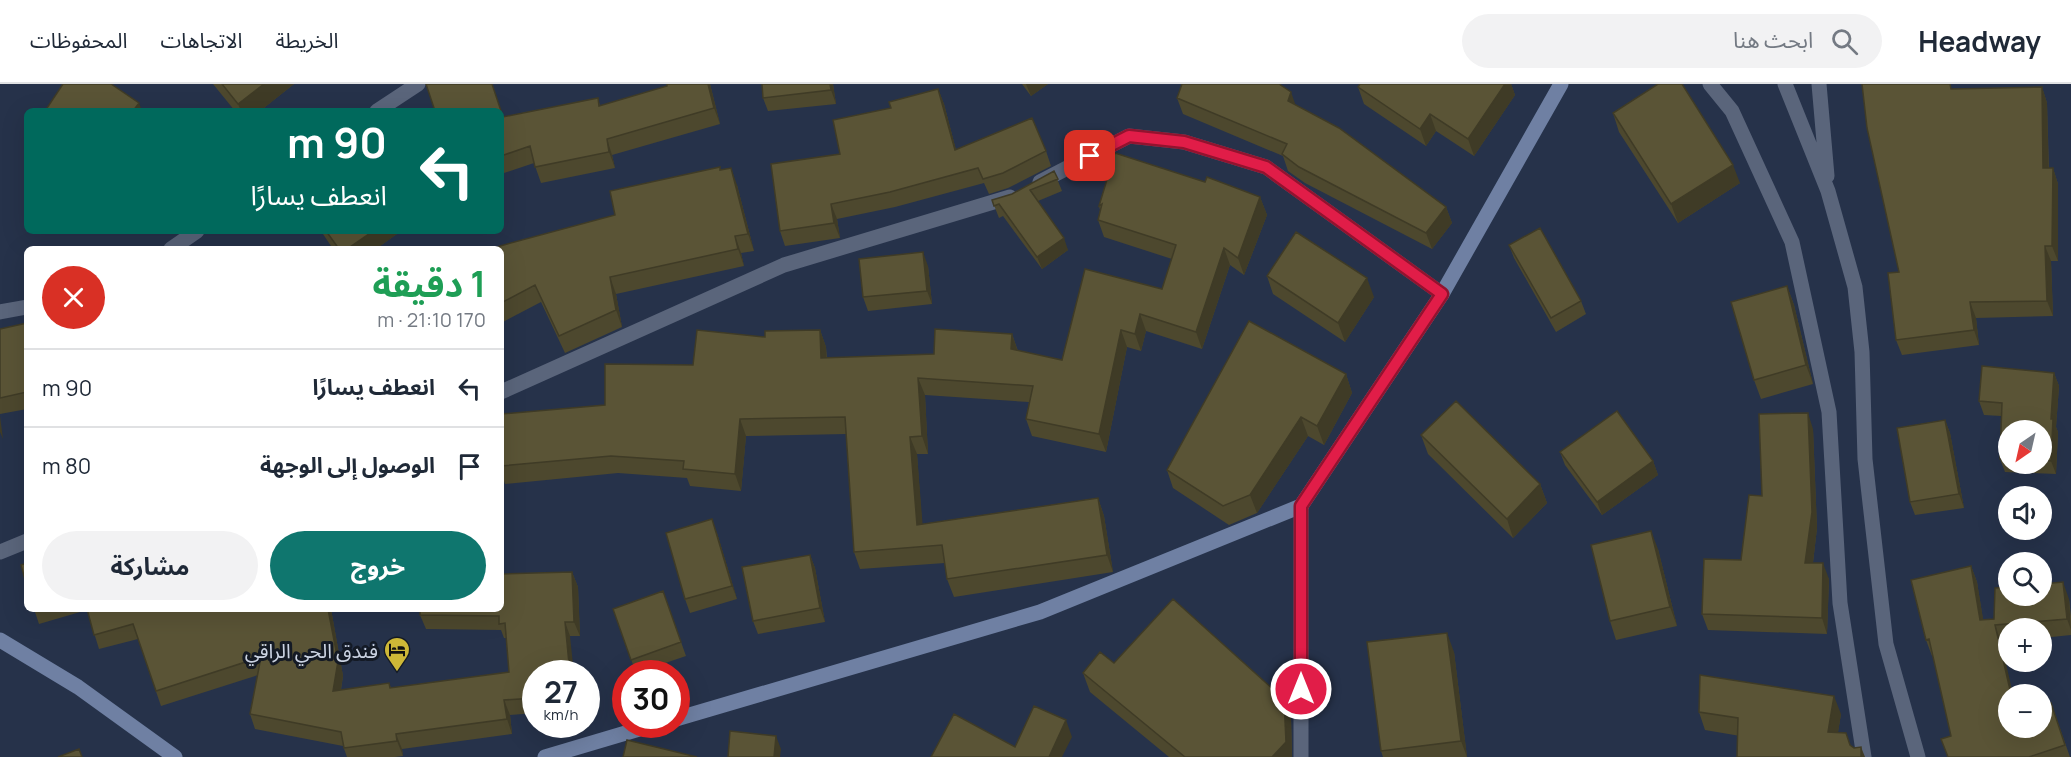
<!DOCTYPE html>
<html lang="ar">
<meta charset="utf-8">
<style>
:root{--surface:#fff;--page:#f2f2f3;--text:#1f2937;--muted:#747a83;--line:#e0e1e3;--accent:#0f766e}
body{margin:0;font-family:Manrope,"Noto Sans Arabic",sans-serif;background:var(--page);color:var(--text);direction:rtl;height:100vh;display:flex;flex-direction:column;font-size:22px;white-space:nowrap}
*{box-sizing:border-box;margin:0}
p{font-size:20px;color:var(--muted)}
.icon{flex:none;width:33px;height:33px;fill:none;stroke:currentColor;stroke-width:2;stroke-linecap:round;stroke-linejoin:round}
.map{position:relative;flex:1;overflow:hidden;direction:ltr}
.drawer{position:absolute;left:24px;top:162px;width:480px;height:366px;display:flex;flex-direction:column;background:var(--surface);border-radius:9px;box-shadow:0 6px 24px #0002;direction:rtl}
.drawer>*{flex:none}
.top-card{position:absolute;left:24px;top:24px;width:480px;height:126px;border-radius:9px;box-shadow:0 6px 24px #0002;direction:rtl;background:#00695c;color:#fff;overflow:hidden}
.needle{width:39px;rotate:214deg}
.tools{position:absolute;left:1998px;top:336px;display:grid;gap:12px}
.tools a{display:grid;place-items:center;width:54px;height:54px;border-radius:50%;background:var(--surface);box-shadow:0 6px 24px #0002;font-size:30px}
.speed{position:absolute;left:522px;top:576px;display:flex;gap:12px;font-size:30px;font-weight:700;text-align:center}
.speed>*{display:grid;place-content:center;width:78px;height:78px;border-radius:50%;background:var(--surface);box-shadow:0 6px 24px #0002;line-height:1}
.speed small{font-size:15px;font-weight:400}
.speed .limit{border:9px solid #d22;background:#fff;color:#111}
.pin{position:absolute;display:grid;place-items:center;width:51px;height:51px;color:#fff;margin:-26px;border-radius:12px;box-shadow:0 3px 9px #0006}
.me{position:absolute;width:66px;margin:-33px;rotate:0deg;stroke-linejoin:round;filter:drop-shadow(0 0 4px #0008)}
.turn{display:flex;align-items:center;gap:21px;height:126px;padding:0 18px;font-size:27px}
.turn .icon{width:78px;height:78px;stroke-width:2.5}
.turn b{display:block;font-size:42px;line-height:51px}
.round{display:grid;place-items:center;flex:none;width:63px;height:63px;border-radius:32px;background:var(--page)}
.headline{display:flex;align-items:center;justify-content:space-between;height:102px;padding:0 18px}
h1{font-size:36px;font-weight:700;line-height:45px;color:#1e9e55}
.action{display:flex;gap:12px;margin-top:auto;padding:12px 18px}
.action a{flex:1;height:69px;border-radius:36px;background:var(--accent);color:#fff;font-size:24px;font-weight:700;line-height:69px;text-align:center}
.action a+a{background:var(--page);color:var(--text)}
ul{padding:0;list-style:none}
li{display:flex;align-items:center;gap:18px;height:78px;padding:0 18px;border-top:2px solid var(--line)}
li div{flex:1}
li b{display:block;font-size:22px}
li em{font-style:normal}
header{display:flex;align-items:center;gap:36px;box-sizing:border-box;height:84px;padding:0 30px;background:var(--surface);border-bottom:2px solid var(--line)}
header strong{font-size:28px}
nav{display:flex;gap:33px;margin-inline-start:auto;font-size:21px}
.search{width:420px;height:54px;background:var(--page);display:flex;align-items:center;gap:15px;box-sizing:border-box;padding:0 21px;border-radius:33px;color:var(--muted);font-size:22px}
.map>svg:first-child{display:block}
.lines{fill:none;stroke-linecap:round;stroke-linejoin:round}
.minor{stroke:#5a657b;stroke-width:15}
.tertiary{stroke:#5a657b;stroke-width:15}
.secondary{stroke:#6f80a3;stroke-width:15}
.wall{fill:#4d482e;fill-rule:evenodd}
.shaded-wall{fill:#3f3b26}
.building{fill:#5a5436;stroke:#3f3b26;stroke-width:1.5}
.route-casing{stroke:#92132f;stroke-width:15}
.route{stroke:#e11d48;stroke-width:10}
.labels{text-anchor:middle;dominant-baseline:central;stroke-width:6;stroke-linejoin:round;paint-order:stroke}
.poi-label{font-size:20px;fill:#cbd3e2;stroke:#141a25;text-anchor:end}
</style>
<header>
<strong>Headway</strong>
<div class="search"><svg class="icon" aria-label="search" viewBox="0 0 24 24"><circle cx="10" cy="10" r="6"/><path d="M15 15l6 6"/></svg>ابحث هنا</div>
<nav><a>الخريطة</a><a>الاتجاهات</a><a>المحفوظات</a></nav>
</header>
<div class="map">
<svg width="2071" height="673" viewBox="0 0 2071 673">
<rect width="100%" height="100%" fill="#26324a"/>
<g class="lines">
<path class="minor" d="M377 27 418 0
M1040 98 1129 52 1184 58 1266 83 1442 210
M171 165 197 147
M0 228 27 223
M501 308 784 181 1010 113
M0 468 27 457
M1301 673V422"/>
<path class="tertiary" d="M1710 0 1732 27 1792 158 1829 328 1840 519 1864 673
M1785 0 1828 107 1855 203 1862 268 1865 375 1886 560 1918 673
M1819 0 1827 92"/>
<path class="secondary" d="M0 556 78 603 175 673
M676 635 1040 528 1301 422 1442 210 1561 0
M545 673 656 640"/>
</g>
<path class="wall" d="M213 0H294L260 27H235Z
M710 0 720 40 612 71 615 84 541 99 534 79 501 90V27L504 33 598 14 600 22Z
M762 0H833L836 20 768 27 763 14Z
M1022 0H1048L1031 12Z
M1360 0H1511L1515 11 1474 72 1436 47 1426 62 1364 20 1358 3Z
M2042 3 2047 19 2049 84H2053L2058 100V177H2051L2053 232 1976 234 1979 261 1902 271 1896 256 1899 188 1954 5Z
M938 5 944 20 956 66 1046 67 1051 82 1008 104 989 110 984 99 895 123 837 135 840 154 785 162 780 147 891 24Z
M1177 14 1295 21 1446 123 1452 139 1432 165 1305 99 1288 87 1283 72 1183 30Z
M1613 29 1740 99 1678 139 1619 48Z
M721 86 737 101 754 167 741 169 744 182 616 210 622 243 565 269 541 218 501 239V165L615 131Z
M1054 87 1062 107 1038 117 1068 166 1042 185 1003 132 999 134 992 116 1012 110Z
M1205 98 1260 113 1267 131 1244 191 1230 181 1202 265 1146 247 1141 267 1127 263 1106 368 1032 352 1026 335 1029 318 925 311 928 370H917L922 440 1098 414 1104 432 1113 488 954 513 947 495 945 479 860 485 854 468 846 350 746 352 741 407 690 402 687 394 618 389 505 400 501 388V330L605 321 693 281 765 253 820 246 826 263 827 274 934 270 1012 250 1018 267 1062 276 1162 205 1172 175 1104 153 1098 136 1100 126 1099 122Z
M321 147H401L376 165H333Z
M1509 161 1581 217 1586 230 1556 248 1514 174Z
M928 182 932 220 868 227 863 213Z
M1267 192 1374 213 1345 258 1273 210Z
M1787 202 1794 221 1813 300 1761 315 1754 296Z
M27 239V325L0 330V245Z
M2054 289 2059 302 2056 343 2058 348 2056 390 2005 388 2000 375 2001 332 1984 331 1979 317ZM2008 346H2042V380H2008Z
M1346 290 1352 309 1324 361 1308 352 1257 429 1229 441 1173 404 1167 386Z
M1945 336 1950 349 1964 424 1915 431 1910 418Z
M1813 345 1817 444 1813 479 1829 495 1827 550 1708 546 1702 530 1741 476 1762 412Z
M1421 351 1540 400 1547 419 1513 454 1428 370Z
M1560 368 1653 377 1658 391 1602 431 1565 381Z
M717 449 737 515 690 529 685 515Z
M1658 465 1677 542 1616 556 1610 537Z
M810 471 815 484 825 538 758 550 753 537Z
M1971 482 1977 498 1983 536 1994 535 2069 515 2071 532V551L2042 554V544H2008V557L2001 558 2008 644 2051 619 2070 673H1948L1951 652 1933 572H1932L1926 556Z
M572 488 578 503 580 552H570L536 590V629L510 631 512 650 402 665 403 672 395 673H347L343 662 255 645 250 630 258 591 161 622 138 555 99 565 87 526 39 540 34 525H331L343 592 341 606 389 599 391 604 509 588 506 554H504L501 546 426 545 420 531Z
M663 507 686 572 636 589 613 525Z
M1454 568 1467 673H1383L1381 667Z
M1114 579 1284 615 1291 634 1292 673H1169L1090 608 1083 589Z
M1699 628 1841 630 1838 648 1851 662 1865 673 1705 646Z"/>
<path class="shaded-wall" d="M264 0H294L260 27H241L238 20Z
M708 0H710L720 40 714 24Z
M830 0H833L836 20 831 6Z
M1026 0H1048L1031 12Z
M1505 0H1511L1515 11 1474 72 1468 55Z
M2042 3 2047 19 2049 100 2043 84Z
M938 5 944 20 960 81 955 66Z
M1291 8 1297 25 1288 17Z
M139 19 142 27H133Z
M1430 30 1436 47 1426 62 1420 45Z
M607 55 612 71 615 84 609 68Z
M1733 81 1740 99 1678 139 1671 120Z
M731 84 737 101 754 167 748 150Z
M2053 84 2058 100V177L2052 162Z
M1260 113 1267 131 1244 191 1238 174Z
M831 120 837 135 840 154 834 139Z
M1446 123 1452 139 1432 165 1426 149Z
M373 147H401L376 165H347Z
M735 152 741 169 744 182 738 165Z
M1064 154 1068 166 1042 185 1037 173Z
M2045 162 2051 177 2053 232 2047 217Z
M1224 164 1230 181 1202 265 1196 248Z
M923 168 928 182 932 220 927 207Z
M610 193 616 210 622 243 616 226Z
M1367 194 1374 213 1345 258 1338 239Z
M1787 202 1794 221 1813 300 1806 281Z
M1970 218 1976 234 1979 261 1974 246Z
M1140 230 1146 247 1141 267 1135 250Z
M820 246 826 263 827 292 821 274Z
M1121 246 1127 263 1106 368 1099 350Z
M1012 250 1018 268 1011 265Z
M2054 289 2059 302 2056 343 2058 348 2056 390 2051 377V335Z
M1346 290 1352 309 1324 361 1317 342Z
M918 294 925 311 928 370 922 352Z
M1808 329 1813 345 1817 444 1811 495 1805 479Z
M0 332 3 355 0 348Z
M1301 333 1308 352 1257 429 1250 411Z
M740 335 746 352 741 407 735 390Z
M1945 336 1950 349 1964 424 1959 410Z
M910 353 917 370 924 458 917 441Z
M1653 377 1658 391 1602 431 1597 418Z
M1540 400 1547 419 1513 454 1507 435Z
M1098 414 1104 432 1113 488 1107 471Z
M712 435 717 449 737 515 732 502Z
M1651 447 1658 465 1677 542 1670 523Z
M810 471 815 484 825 538 820 524Z
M1823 479 1829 495 1827 550 1822 534Z
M1971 482 1977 498 1986 553 1980 536Z
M572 488 578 503 580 552 574 538Z
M2063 498 2069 515 2071 546 2067 535Z
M328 525H331L343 592 338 622 333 607Z
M565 538 570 552 574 590H570Z
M1995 541 2001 558 2013 610H2011Z
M1447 549 1454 568 1467 673 1461 657Z
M1834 612 1841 630 1835 667 1828 648Z
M1284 615 1291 634 1292 673H1272Z
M504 616 510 631 512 650 507 635Z
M1066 636 1072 653 1062 673H1049Z
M396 650 402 665 403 672 397 657Z
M776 652 781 665 780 673H774Z
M1861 663 1865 673H1861Z"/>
<path class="building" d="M63 0H111L139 19 133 27H45Z
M222 0H264L238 20Z
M426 0H492L503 33 598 14 599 22 667 2V0H708L714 24 607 55 609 68 535 83 530 62 501 72V27H435Z
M762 0H830L831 6 763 14Z
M1182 0H1279L1291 8 1288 17 1339 44 1446 123 1426 149 1299 83 1282 70 1287 60 1177 14Z
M1360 0H1505L1468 55 1430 30 1420 45 1358 3Z
M1658 0H1682L1733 81 1671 120 1613 29Z
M1862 0H1950L1951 5 2042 3 2043 84H2053L2052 162H2045L2047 217 1970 218 1974 246 1896 256 1888 189 1899 188 1867 44Z
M938 5 955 66 1032 34 1046 67 1003 89 983 95 978 84 890 108 831 120 834 139 780 147 771 80 840 70 833 36 891 24 889 18Z
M1115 69 1205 98 1207 93 1260 113 1238 174 1224 164 1196 248 1140 230 1135 250 1121 246 1099 350 1026 335 1033 302 918 294 922 352 910 353 917 441 1098 414 1107 471 947 495 942 461 854 468 845 333 740 335 735 390 683 385 684 377 611 372 501 382V330L605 321V280L693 281 697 246 765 253V247L820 246 821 274 934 270 935 245 1012 250 1011 265 1062 276 1085 185 1162 205 1176 161 1098 136 1102 120 1099 122Z
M720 83V86L731 84 748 150 735 152 738 165 610 193 616 226 559 252 535 201 501 219V165H494L500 162 615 131 610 107Z
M1054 87 1058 95 1030 106 1064 154 1037 173 999 120 994 122 992 116 1012 110Z
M1540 144 1581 217 1551 234 1509 161Z
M326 147H373L347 165H339Z
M1296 148 1367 194 1338 239 1267 192Z
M923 168 927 207 863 213 859 175Z
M1787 202 1806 281 1754 296 1731 218Z
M1249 237 1346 290 1317 342 1301 333 1250 411 1223 422 1167 386Z
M27 239V308L0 314V245Z
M1982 282 2054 289 2051 335H2053L2051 377 2042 376V346H2008V375H2000L2002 319 1979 317Z
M1456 317 1540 400 1507 435 1421 351Z
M1617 327 1653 377 1597 418 1560 368Z
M1808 329 1812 428 1805 479H1823L1822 534 1702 530 1704 475 1741 476 1749 411 1762 412 1759 330Z
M1945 336 1959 410 1910 418 1897 344Z
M712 435 732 502 685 515 666 449Z
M1651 447 1670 523 1610 537 1591 461Z
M810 471 820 524 753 537 742 483Z
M27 479V503L21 481Z
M1971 482 1980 536 1994 535 1995 504 2008 503V512H2042V500L2063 498 2067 535 1995 541 2011 610H2008V644H2042V622L2051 619 2065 661 2029 673H1948L1941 655 1951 652 1929 555 1926 556 1911 496Z
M572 488 574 538H565L570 590H536V614L504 616 507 635 396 650 397 657 344 664 341 648 250 630 261 573 156 607 133 540 94 551 87 525H328L338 577 333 607 389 599 390 604 509 588 505 539 499 540V532L420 531V525H501V490Z
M663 507 681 558 631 576 613 525Z
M1173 515 1284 615 1286 658 1272 673H1185L1083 589 1100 568 1114 579Z
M1447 549 1461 657 1381 667 1367 558Z
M1700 591 1834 612 1828 648 1846 649 1850 661 1854 664 1861 663V673H1737L1738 634 1699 628Z
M1034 622 1066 636 1049 673H931L954 630 1015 663Z
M730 647 776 652 774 673H728Z
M627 656 697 673H623Z
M79 665 82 673H58Z"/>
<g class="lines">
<defs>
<path id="route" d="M1090 72 1129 52 1184 58 1266 83 1442 210 1301 422V605"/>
</defs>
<use href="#route" class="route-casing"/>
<use href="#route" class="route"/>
</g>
<defs>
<symbol id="hotel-pin" viewBox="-11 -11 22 30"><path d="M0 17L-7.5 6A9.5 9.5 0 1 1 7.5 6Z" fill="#ceb837" stroke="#141a25"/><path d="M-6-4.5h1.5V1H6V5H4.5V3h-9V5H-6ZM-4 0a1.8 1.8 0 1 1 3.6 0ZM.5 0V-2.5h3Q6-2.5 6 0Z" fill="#111"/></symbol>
</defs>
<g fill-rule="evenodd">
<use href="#hotel-pin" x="382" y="551" width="30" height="40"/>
</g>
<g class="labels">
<g class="poi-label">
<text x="378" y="566">فندق الحي الراقي</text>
</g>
</g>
</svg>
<div class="tools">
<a><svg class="needle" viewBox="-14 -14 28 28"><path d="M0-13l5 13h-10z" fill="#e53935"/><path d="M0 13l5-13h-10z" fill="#747a83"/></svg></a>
<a><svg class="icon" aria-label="sound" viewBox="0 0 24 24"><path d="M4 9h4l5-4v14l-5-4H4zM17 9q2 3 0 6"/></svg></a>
<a><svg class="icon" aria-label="search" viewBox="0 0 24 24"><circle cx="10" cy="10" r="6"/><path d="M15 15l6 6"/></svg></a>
<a>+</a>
<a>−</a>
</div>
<div class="speed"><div>27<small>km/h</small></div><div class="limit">30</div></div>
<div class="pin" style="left:1090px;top:72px;background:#d93025"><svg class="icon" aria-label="arrive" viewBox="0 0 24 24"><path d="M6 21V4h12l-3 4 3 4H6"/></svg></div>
<svg class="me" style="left:1301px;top:605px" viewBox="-20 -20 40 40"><circle r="17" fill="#e11d48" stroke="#fff" stroke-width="3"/><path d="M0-11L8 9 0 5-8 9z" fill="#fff"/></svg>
<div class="top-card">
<div class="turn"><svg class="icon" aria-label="left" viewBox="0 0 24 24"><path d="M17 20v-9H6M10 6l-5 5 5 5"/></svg><div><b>90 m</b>انعطف يسارًا</div></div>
</div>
<section class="drawer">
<div class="headline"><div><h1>1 دقيقة</h1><p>170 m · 21:10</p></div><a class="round" style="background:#d93025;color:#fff"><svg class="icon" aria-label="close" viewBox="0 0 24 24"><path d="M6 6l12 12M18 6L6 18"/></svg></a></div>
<ul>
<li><svg class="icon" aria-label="left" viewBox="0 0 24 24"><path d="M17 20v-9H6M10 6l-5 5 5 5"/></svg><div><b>انعطف يسارًا</b></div><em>90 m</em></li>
<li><svg class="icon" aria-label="arrive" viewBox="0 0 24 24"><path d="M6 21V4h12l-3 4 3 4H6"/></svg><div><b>الوصول إلى الوجهة</b></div><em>80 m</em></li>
</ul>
<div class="action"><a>خروج</a><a>مشاركة</a></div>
</section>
</div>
